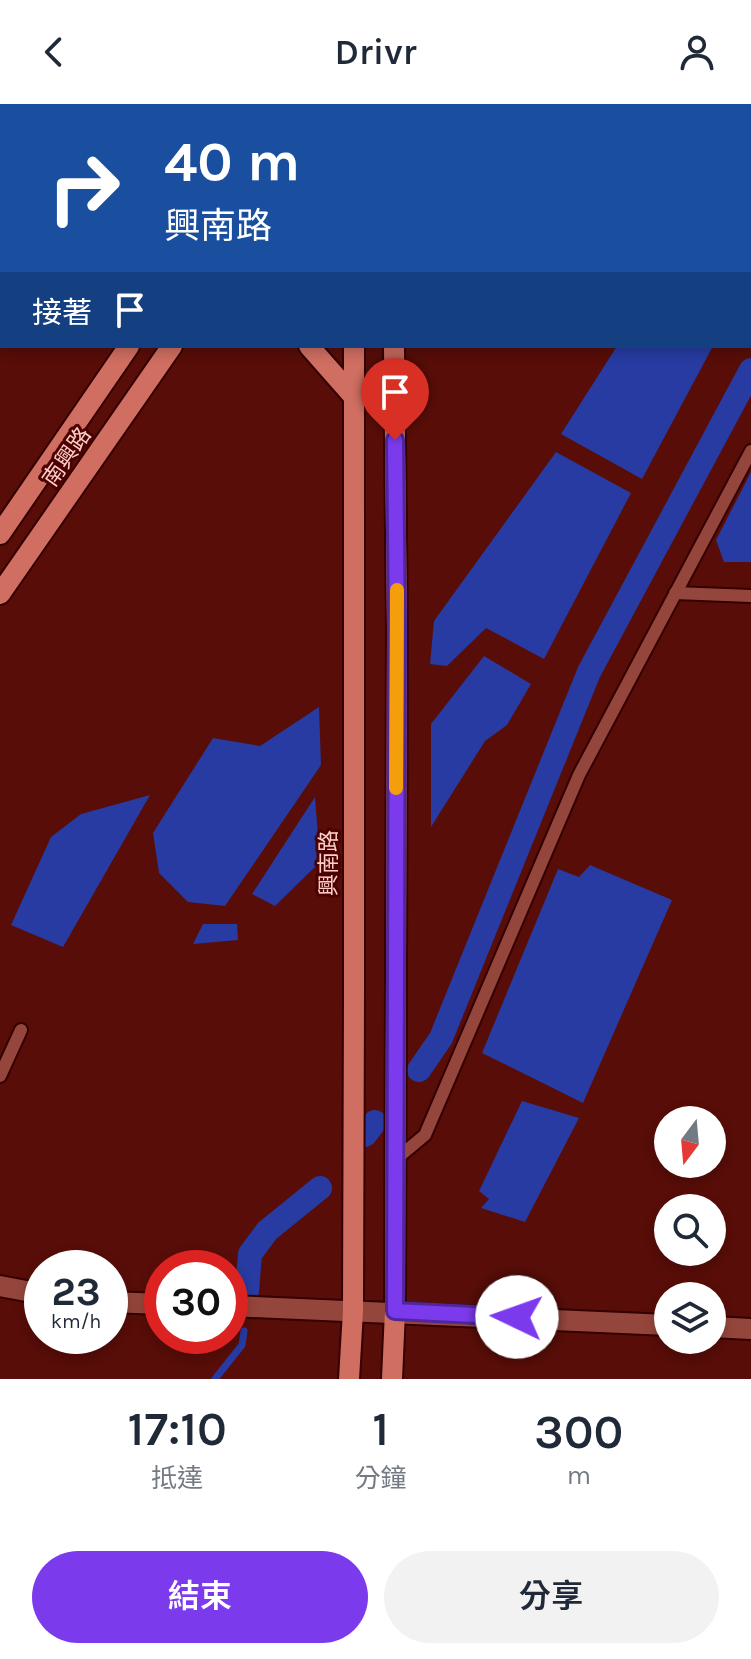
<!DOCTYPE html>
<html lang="zh-TW">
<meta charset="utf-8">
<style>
:root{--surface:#fff;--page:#f2f2f3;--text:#1f2937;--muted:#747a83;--accent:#7c3aed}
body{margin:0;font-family:Karla,"Noto Sans TC",sans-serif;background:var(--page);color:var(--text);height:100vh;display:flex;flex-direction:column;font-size:30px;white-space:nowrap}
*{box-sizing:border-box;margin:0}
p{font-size:26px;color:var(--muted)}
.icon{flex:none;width:44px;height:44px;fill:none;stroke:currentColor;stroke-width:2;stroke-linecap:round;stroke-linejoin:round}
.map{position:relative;height:1275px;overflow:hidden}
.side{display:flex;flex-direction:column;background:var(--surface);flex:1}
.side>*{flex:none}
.hud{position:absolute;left:0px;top:0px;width:752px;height:244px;box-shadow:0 4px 12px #0003;background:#1a4fa0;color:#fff;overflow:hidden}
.needle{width:52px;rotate:196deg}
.controls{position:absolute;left:654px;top:1002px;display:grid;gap:16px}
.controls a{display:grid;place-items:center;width:72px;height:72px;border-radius:50%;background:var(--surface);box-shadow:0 4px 12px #0003;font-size:40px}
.speed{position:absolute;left:24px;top:1146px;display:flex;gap:16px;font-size:40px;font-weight:700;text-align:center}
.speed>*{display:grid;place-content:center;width:104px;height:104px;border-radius:50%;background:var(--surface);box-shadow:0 4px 12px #0003;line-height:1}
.speed small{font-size:20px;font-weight:400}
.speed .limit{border:12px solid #d22;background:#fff;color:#111}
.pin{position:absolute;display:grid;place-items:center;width:68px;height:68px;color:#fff;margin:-82px -34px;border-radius:50% 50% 50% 0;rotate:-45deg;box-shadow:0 0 8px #0007}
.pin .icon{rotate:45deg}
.me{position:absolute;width:88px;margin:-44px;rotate:273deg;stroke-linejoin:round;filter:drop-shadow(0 0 6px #0008)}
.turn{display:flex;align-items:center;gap:28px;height:168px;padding:0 32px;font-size:36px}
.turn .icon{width:104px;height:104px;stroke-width:2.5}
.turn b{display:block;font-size:56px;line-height:68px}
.then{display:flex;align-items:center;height:76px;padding:0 32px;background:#0003;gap:16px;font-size:30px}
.eta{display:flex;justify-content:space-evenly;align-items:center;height:136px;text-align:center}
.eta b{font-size:48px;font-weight:600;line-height:56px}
.action{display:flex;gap:16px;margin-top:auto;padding:16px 32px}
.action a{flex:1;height:92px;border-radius:48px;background:var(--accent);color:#fff;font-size:32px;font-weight:600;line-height:92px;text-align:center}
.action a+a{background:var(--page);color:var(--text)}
header{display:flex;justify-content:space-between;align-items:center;height:104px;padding:0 32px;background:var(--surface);font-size:36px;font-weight:600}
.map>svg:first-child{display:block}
.water{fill:#273ba2}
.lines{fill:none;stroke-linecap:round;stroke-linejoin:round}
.stream{stroke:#273ba2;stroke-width:7}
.canal{stroke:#273ba2;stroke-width:24}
.service-casing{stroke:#340000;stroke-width:16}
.minor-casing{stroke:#340000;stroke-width:24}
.primary-casing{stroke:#340000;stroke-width:24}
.service{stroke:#95463c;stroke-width:12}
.minor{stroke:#95463c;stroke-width:20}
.primary{stroke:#cf6e61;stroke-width:20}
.route-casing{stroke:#51269a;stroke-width:20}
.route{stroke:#7c3aed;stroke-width:14}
.slow{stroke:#f59e0b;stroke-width:14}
.labels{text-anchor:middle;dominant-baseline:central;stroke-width:6;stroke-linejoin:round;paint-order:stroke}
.street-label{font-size:22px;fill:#fdcfc7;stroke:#4c0000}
</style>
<header><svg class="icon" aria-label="back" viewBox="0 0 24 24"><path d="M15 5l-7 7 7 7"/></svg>Drivr<svg class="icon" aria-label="person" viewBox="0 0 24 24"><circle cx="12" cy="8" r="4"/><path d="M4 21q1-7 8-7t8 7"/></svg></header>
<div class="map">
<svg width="751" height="1275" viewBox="0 0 751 1275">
<rect width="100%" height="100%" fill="#580d08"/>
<path class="water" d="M617 242H713L642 375 561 330Z
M556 348 631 389 544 555 486 524 447 562 430 560 434 517Z
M751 368V458H724L716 436Z
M484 552 531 580 507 621 485 637 431 723V620Z
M319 603 321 661 225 802 188 798 159 769 153 729 213 634 260 642Z
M150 691 63 843 11 821 51 733 81 710Z
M315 693 320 758 275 802 252 790Z
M590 761 672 796 583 999 482 949 558 765 579 773Z
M203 820H237L238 836 193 840Z
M522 997 579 1014 525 1118 481 1104 489 1095 479 1087Z"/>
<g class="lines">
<path class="stream" d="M215 1275 242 1241 244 1227"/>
<path class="canal" d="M419 966 441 934 589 568 751 266
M365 1031 375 1018
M247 1187 250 1150 267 1127 320 1084"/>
<defs>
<path id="service" d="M675 489 751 492
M0 972 21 926
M395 1056 425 1031 579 671 751 347"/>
<path id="minor" d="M0 1182 42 1190
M110 1198 162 1200
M230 1202 668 1221
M712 1223 751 1225"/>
<path id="primary" d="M348 0V2
M383 0V2
M259 2V0
M309 242 353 292
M0 430 129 242
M0 490 172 242
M349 1275 353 1207 354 893V242
M392 1275 395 1207 397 524 394 242"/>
</defs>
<use href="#service" class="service-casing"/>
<use href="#minor" class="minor-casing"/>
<use href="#primary" class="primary-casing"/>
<use href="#service" class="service"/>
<use href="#minor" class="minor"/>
<use href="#primary" class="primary"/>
</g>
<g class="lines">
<defs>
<path id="route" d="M395 336 397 524 395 1207 517 1213"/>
</defs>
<use href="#route" class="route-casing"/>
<use href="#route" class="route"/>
<path class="slow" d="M396 684 397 486"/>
</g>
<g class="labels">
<g class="street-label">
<text transform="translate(67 353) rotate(-55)">南興路</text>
<text transform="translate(329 759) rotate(-90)">興南路</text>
</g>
</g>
</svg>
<div class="controls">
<a><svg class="needle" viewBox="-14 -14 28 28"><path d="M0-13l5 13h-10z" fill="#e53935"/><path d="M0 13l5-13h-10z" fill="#747a83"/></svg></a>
<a><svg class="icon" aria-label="search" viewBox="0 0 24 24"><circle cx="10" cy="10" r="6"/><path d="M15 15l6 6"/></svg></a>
<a><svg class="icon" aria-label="layers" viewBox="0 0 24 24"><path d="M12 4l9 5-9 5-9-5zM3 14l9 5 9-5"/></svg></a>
</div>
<div class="speed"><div>23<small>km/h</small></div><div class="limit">30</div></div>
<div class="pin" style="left:395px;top:336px;background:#d93025"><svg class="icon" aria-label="arrive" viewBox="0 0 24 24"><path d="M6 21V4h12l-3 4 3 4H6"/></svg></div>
<svg class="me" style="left:517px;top:1213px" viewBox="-20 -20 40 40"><circle r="19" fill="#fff"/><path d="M0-13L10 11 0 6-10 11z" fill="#7c3aed"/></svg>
<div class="hud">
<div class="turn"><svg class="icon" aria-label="right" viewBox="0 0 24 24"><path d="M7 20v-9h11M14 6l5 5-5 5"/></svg><div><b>40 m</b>興南路</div></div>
<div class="then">接著<svg class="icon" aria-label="arrive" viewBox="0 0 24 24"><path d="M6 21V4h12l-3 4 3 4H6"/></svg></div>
</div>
</div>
<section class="side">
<div class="eta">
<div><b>17:10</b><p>抵達</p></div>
<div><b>1</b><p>分鐘</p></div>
<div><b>300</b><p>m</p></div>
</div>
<div class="action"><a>結束</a><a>分享</a></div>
</section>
